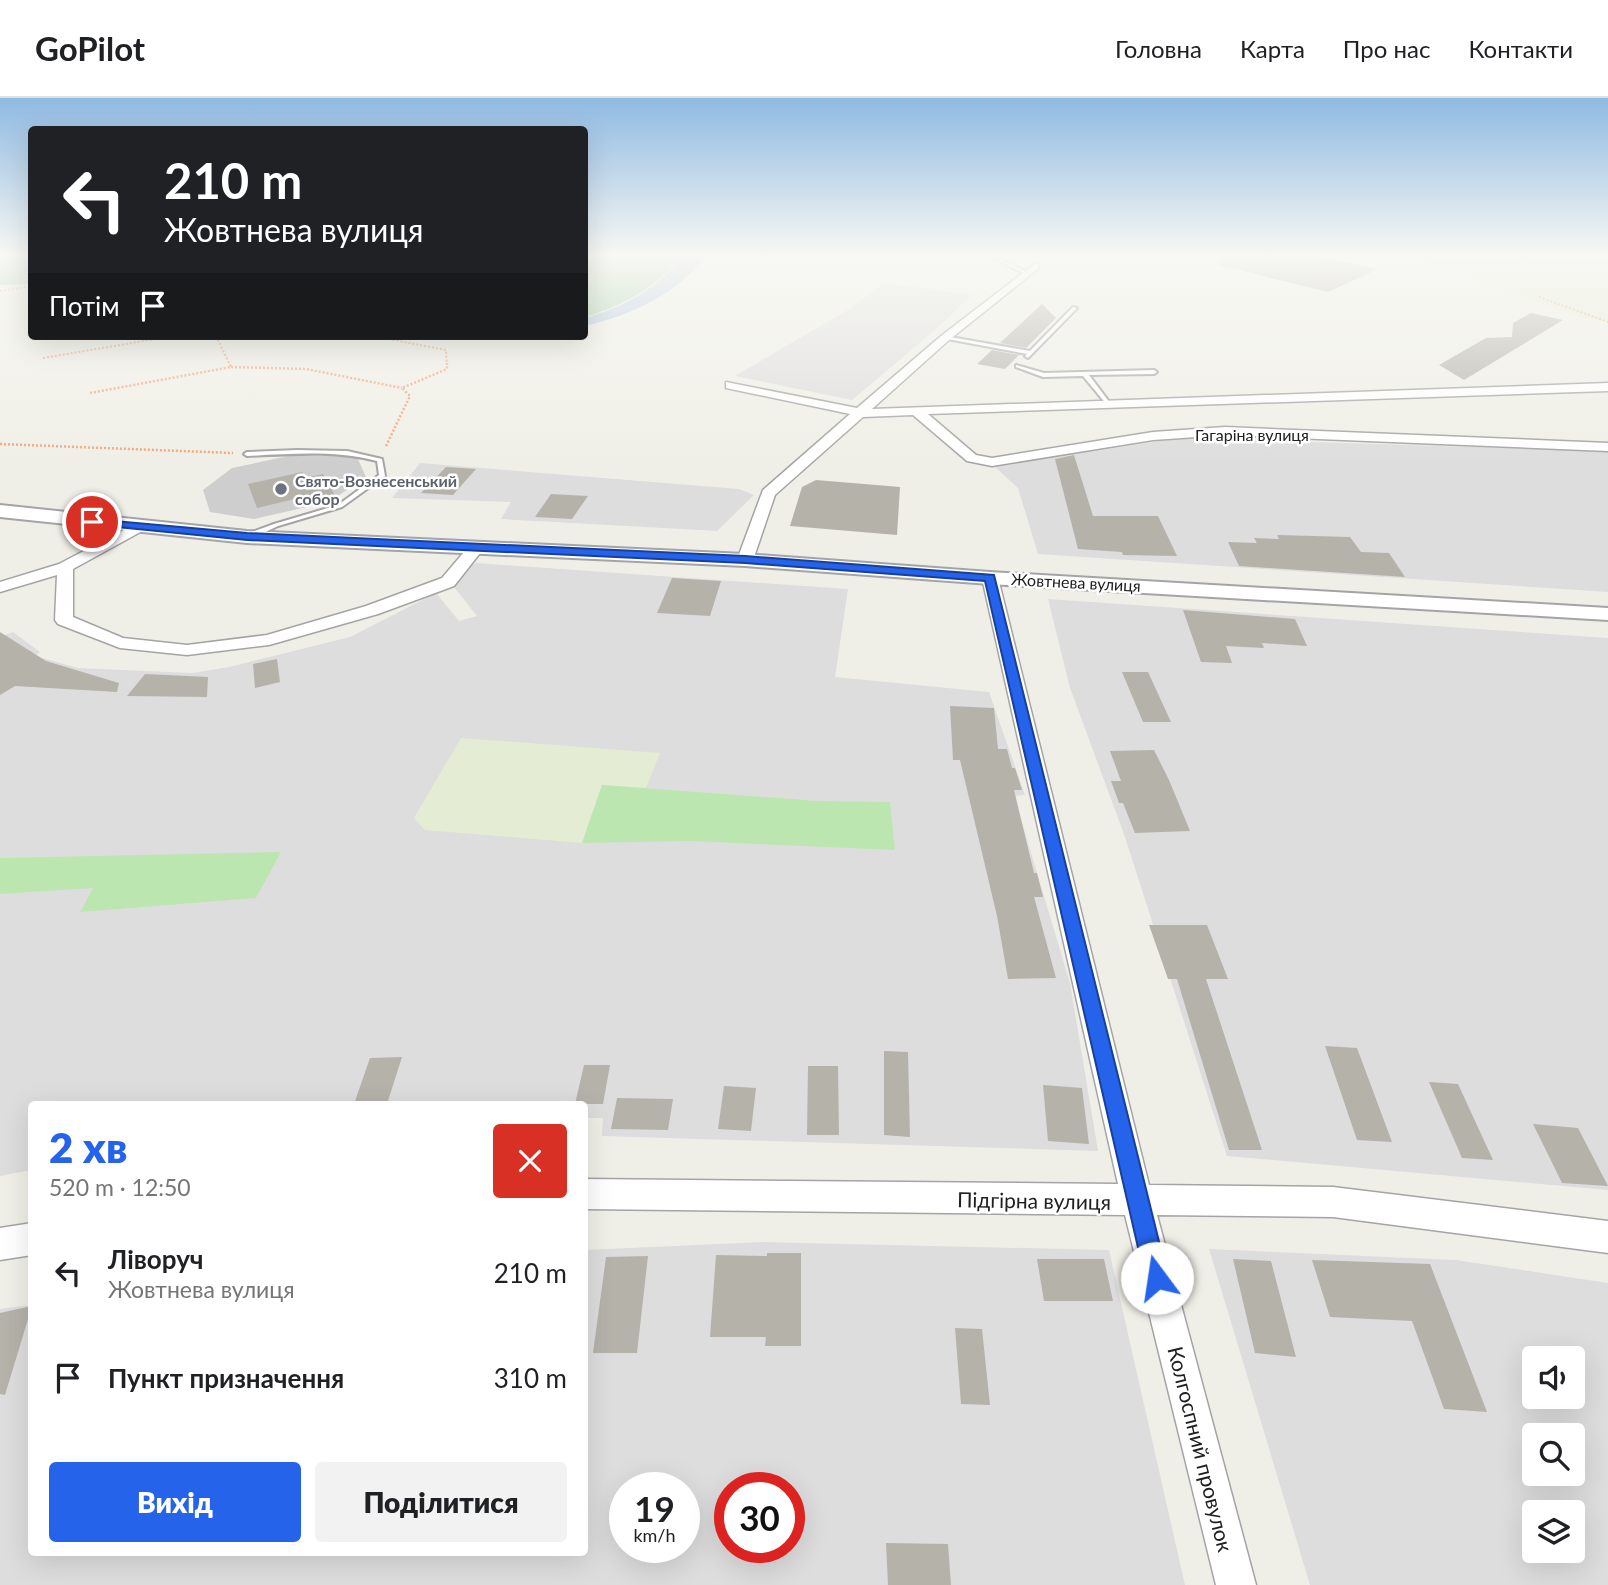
<!DOCTYPE html>
<html lang="uk">
<meta charset="utf-8">
<style>
:root{--surface:#fff;--page:#f2f2f2;--text:#202124;--muted:#757577;--line:#e0e0e0;--accent:#2563eb}
body{margin:0;font-family:Lato,sans-serif;background:var(--page);color:var(--text);height:100vh;display:flex;flex-direction:column;font-size:26px;white-space:nowrap}
*{box-sizing:border-box;margin:0}
p{font-size:23px;color:var(--muted)}
.icon{flex:none;width:38px;height:38px;fill:none;stroke:currentColor;stroke-width:2;stroke-linecap:round;stroke-linejoin:round}
.map{position:relative;flex:1;overflow:hidden}
.sheet{position:absolute;left:28px;top:1003px;width:560px;height:455px;display:flex;flex-direction:column;background:var(--surface);border-radius:7px;box-shadow:0 7px 28px #0002}
.sheet>*{flex:none}
.top-card{position:absolute;left:28px;top:28px;width:560px;height:214px;border-radius:7px;box-shadow:0 7px 28px #0002;background:#202124;color:#fff;overflow:hidden}
.controls{position:absolute;left:1522px;top:1248px;display:grid;gap:14px}
.controls a{display:grid;place-items:center;width:63px;height:63px;border-radius:7px;background:var(--surface);box-shadow:0 7px 28px #0002;font-size:35px}
.speed{position:absolute;left:609px;top:1374px;display:flex;gap:14px;font-size:35px;font-weight:700;text-align:center}
.speed>*{display:grid;place-content:center;width:91px;height:91px;border-radius:50%;background:var(--surface);box-shadow:0 7px 28px #0002;line-height:1}
.speed small{font-size:18px;font-weight:400}
.speed .limit{border:10px solid #d22;background:#fff;color:#111}
.pin{position:absolute;display:grid;place-items:center;width:60px;height:60px;color:#fff;margin:-30px;border:4px solid #fff;border-radius:50%;box-shadow:0 2px 7px #0007}
.me{position:absolute;width:77px;margin:-38px;rotate:346deg;stroke-linejoin:round;filter:drop-shadow(0 0 5px #0008)}
.turn{display:flex;align-items:center;gap:24px;height:147px;padding:0 21px;font-size:32px}
.turn .icon{width:91px;height:91px;stroke-width:2.5}
.turn b{display:block;font-size:49px;line-height:60px}
.then{display:flex;align-items:center;height:66px;padding:0 21px;background:#0003;gap:14px;font-size:26px}
.round{display:grid;place-items:center;flex:none;width:74px;height:74px;border-radius:7px;background:var(--page)}
.summary{display:flex;align-items:center;justify-content:space-between;height:119px;padding:0 21px}
h1{font-size:42px;font-weight:800;line-height:52px;color:var(--accent)}
.cta{display:flex;gap:14px;margin-top:auto;padding:14px 21px}
.cta a{flex:1;height:80px;border-radius:7px;background:var(--accent);color:#fff;font-size:28px;font-weight:800;line-height:80px;text-align:center}
.cta a+a{background:var(--page);color:var(--text)}
ul{padding:0;list-style:none}
li{display:flex;align-items:center;gap:21px;height:105px;padding:0 21px}
li div{flex:1}
li b{display:block;font-size:26px}
li em{font-style:normal}
header{display:flex;align-items:center;gap:42px;box-sizing:border-box;height:98px;padding:0 35px;background:var(--surface);border-bottom:2px solid var(--line)}
header strong{font-size:33px}
nav{display:flex;gap:38px;margin-inline-start:auto;font-size:24px}
.map>svg:first-child{display:block}
.residential{fill:#dedddd;fill-rule:evenodd}
.religious{fill:#cecece}
.farmland{fill:#e4edd4}
.grass{fill:#bce6b0}
.forest{fill:#9fcc9e}
.water{fill:#aac2da}
.building{fill:#b5b2aa}
.lines{fill:none;stroke-linecap:round;stroke-linejoin:round}
.service-casing{stroke:#a4a4a4;stroke-width:4}
.minor-casing{stroke:#a4a4a4;stroke-width:3}
.tertiary-casing{stroke:#a4a4a4;stroke-width:4}
.path-far1{stroke:#f1a677;stroke-width:2;stroke-dasharray:2 2;stroke-linecap:butt}
.path{stroke:#f1a677;stroke-width:2.5;stroke-dasharray:2 2;stroke-linecap:butt}
.service{fill:#fff;fill-rule:evenodd}
.minor{fill:#fff;fill-rule:evenodd}
.tertiary{fill:#fff;fill-rule:evenodd}
.route{fill:#2563eb;stroke:#184099;stroke-width:2}
.worship-dot{fill:#6b7280;stroke:#fff;stroke-width:2.5}
.labels{text-anchor:middle;dominant-baseline:central;stroke-width:5;stroke-linejoin:round;paint-order:stroke}
.far-street-label{font-size:16px;fill:#202020;stroke:#fff}
.far-worship-label{font-size:16px;font-weight:bold;fill:#5b616d;stroke:#fff;text-anchor:start}
.near-street-label{font-size:21px;fill:#202020;stroke:#fff}
</style>
<header>
<strong>GoPilot</strong>
<nav><a>Головна</a><a>Карта</a><a>Про нас</a><a>Контакти</a></nav>
</header>
<div class="map">
<svg width="1608" height="1487" viewBox="0 0 1608 1487">
<rect width="100%" height="100%" fill="#f0efe7"/>
<path class="residential" d="M885 185 972 197 935 232 852 302 735 278 846 213Z
M1178 340 1608 353V494L1038 456 1018 390 995 369Z
M420 365 739 391 754 397 717 433 501 421 511 404 392 400Z
M476 465 848 491 835 579 989 594 1025 697 1014 698 1070 885 1098 1053 602 1038 603 1020H585L584 1006H32L31 1072 0 1078V539L13 534 40 554 35 558 78 570 192 575 229 569 350 539 436 495 459 523 477 518 454 489 467 470Z
M1048 501 1608 540V1092L1227 1058 1125 739 1070 590Z
M762 1144 1109 1152 1185 1487H0V1211L31 1207 32 1454H584L585 1152ZM625 1390H684V1449H625ZM730 1390H789V1449H730Z
M1209 1151 1456 1162 1608 1185V1487H1310ZM1535 1260H1573V1298H1535ZM1535 1337H1573V1376H1535ZM1535 1414H1573V1452H1535Z"/>
<path class="religious" d="M293 357 357 359 366 379 329 404 254 421 210 414 203 392 232 370Z"/>
<path class="farmland" d="M1412 158H1608V224L1579 219Z
M461 640 660 655 646 690 602 687 582 745 425 732 414 720Z"/>
<path class="grass" d="M602 687 818 703 890 704 895 752 691 743 582 745Z
M281 754 256 800 80 814 93 790 0 796V760Z"/>
<path class="forest" d="M0 158H31V186L0 187Z
M585 158H682C656 190 624 207 585 219Z"/>
<path class="water" d="M682 158H706C676 197 631 217 585 228V220C623 209 659 191 682 158Z"/>
<path class="building" d="M1220 158H1315L1378 171 1328 194 1219 167Z
M1042 206 1056 220 1026 250 1000 245Z
M1531 215 1563 222 1464 282 1439 267 1486 240 1512 239 1513 225Z
M992 252 1019 257 1005 271 977 266Z
M1074 357 1093 418H1158L1177 458 1123 457 1122 454 1078 451 1055 361Z
M446 369 476 371 453 397 421 395Z
M302 374 305 380 323 376 338 403 303 399 257 410 248 386Z
M816 382 900 389 897 437 790 428 802 389Z
M551 396 588 398 572 421 535 419Z
M1277 437 1350 439 1361 454 1389 455 1405 479 1239 468 1228 444 1257 445 1254 440 1279 441Z
M672 480 721 483 710 518 657 515Z
M1183 512 1295 521 1307 548 1262 545 1264 550 1226 548 1232 565 1201 564Z
M0 534 46 563 119 585 117 594 15 588 0 597Z
M277 561 280 584 255 590 253 566Z
M1122 574H1148L1171 624H1143Z
M145 576 208 579 207 599 127 598Z
M950 608 994 610 998 651H1007L1012 670H1015L1022 692H1014L1034 775H1037L1043 799H1034L1056 880 1008 881 997 818 960 662H953Z
M1154 652 1169 682 1190 733 1135 735 1123 705H1119L1111 683H1121L1110 653Z
M1149 827H1207L1228 881H1206L1262 1052H1229L1177 881H1168Z
M1325 948 1357 950 1392 1044 1357 1042Z
M884 953 908 954 910 1039 884 1037Z
M402 959 387 1006H354L370 960Z
M584 967H610L603 1006H575Z
M808 968H838L839 1037H807Z
M1429 984 1458 986 1493 1062 1462 1060Z
M1043 987 1082 990 1089 1046 1048 1043Z
M724 988 756 990 751 1033 718 1031Z
M617 1000 673 1001 668 1032 611 1031Z
M1533 1026 1578 1030 1608 1088 1562 1085Z
M767 1155H801V1248H765L766 1239H710L716 1157 767 1158Z
M648 1158 637 1255H593L606 1159Z
M1037 1161H1104L1113 1203H1044Z
M1233 1161 1271 1163 1296 1259 1255 1255Z
M1312 1162 1430 1166 1487 1314 1444 1311 1412 1223 1330 1219Z
M32 1208 5 1297 0 1296V1215Z
M955 1230 982 1231 990 1307 961 1306Z
M886 1445 948 1446 951 1487H888Z"/>
<g class="lines">
<defs>
<path id="service" d="M990 158H994L1029 175 1025 176Z
M1073 209 1077 210 1028 260 1025 258 1027 256 942 240 945 238 1030 253Z
M1016 267 1044 275 1154 272 1157 274 1154 276 1089 277 1110 305 1107 307 1083 278 1043 279 1016 269Z
M297 352 347 353 382 361 385 378 342 409 278 428 250 441H244V437L274 426 338 407 379 377 377 363C334 352 291 356 247 358L244 356 247 354Z"/>
<path id="minor" d="M1036 165 1039 166V170L949 242 872 311 1608 285V293L928 316 976 357 992 360 1153 334 1225 329 1608 345V353L1225 337 1153 342 992 368 967 363 913 317 863 319 775 397 753 462 745 467 739 465 737 462 763 392 850 316 726 290V284L857 310 941 238Z
M139 424 147 429 144 432 73 471V519L123 540 187 547 267 537 366 508 442 480 470 447 476 445 484 450 454 488 378 516 269 547 187 557 120 550 58 526 55 522 57 477 0 494V484L59 466Z
M990 475 998 480 1149 1087 1333 1089 1608 1123V1155L1333 1119 1157 1117 1256 1487H1216L1125 1117 584 1111V1081L1118 1086 982 480Z
M32 1125V1157L0 1162V1130Z"/>
<path id="tertiary" d="M0 407 247 433 745 456 990 474 1608 510V522L990 486 745 468 247 445 0 419Z"/>
</defs>
<use href="#service" class="service-casing"/>
<use href="#minor" class="minor-casing"/>
<use href="#tertiary" class="tertiary-casing"/>
<path class="path-far1" d="M0 193 32 188
M1539 199 1608 224
M216 238 230 267
M373 238 446 252 447 267
M43 260 173 238"/>
<path class="path" d="M231 269 306 271 402 290
M90 295 231 269 229 265
M0 346 233 355
M386 348 410 298 402 290 447 271V265"/>
<use href="#service" class="service"/>
<use href="#minor" class="minor"/>
<use href="#tertiary" class="tertiary"/>
</g>
<linearGradient id="sky" x2="0" y2="1"><stop stop-color="#8fbae2"/><stop offset="0.43" stop-color="#f8f8f4"/><stop offset="1" stop-color="#f8f8f4" stop-opacity="0"/></linearGradient>
<rect width="1608" height="366" fill="url(#sky)"/>
<path class="route" d="M92 421 247 435 745 458 994 477 1168 1180 1165 1188 1157 1191 1149 1188 1145 1180 985 483 745 465 247 442 88 426V422Z"/>
<circle class="worship-dot" cx="281" cy="391" r="7"/>
<g class="labels">
<g class="far-street-label">
<text x="1252" y="336">Гагаріна вулиця</text>
<text transform="translate(1076 484) rotate(3)">Жовтнева вулиця</text>
</g>
<g class="far-worship-label">
<text x="295" y="382">Свято-Вознесенський<tspan x="295" dy="18">собор</tspan></text>
</g>
<g class="near-street-label">
<text transform="translate(1034 1102) rotate(1)">Підгірна вулиця</text>
<text transform="translate(1201 1351) rotate(76)">Колгоспний провулок</text>
</g>
</g>
</svg>
<div class="controls">
<a><svg class="icon" aria-label="sound" viewBox="0 0 24 24"><path d="M4 9h4l5-4v14l-5-4H4zM17 9q2 3 0 6"/></svg></a>
<a><svg class="icon" aria-label="search" viewBox="0 0 24 24"><circle cx="10" cy="10" r="6"/><path d="M15 15l6 6"/></svg></a>
<a><svg class="icon" aria-label="layers" viewBox="0 0 24 24"><path d="M12 4l9 5-9 5-9-5zM3 14l9 5 9-5"/></svg></a>
</div>
<div class="speed"><div>19<small>km/h</small></div><div class="limit">30</div></div>
<div class="pin" style="left:92px;top:424px;background:#d93025"><svg class="icon" aria-label="arrive" viewBox="0 0 24 24"><path d="M6 21V4h12l-3 4 3 4H6"/></svg></div>
<svg class="me" style="left:1157px;top:1180px" viewBox="-20 -20 40 40"><circle r="19" fill="#fff"/><path d="M0-13L10 11 0 6-10 11z" fill="#2563eb"/></svg>
<div class="top-card">
<div class="turn"><svg class="icon" aria-label="left" viewBox="0 0 24 24"><path d="M17 20v-9H6M10 6l-5 5 5 5"/></svg><div><b>210 m</b>Жовтнева вулиця</div></div>
<div class="then">Потім<svg class="icon" aria-label="arrive" viewBox="0 0 24 24"><path d="M6 21V4h12l-3 4 3 4H6"/></svg></div>
</div>
<section class="sheet">
<div class="summary"><div><h1>2 хв</h1><p>520 m · 12:50</p></div><a class="round" style="background:#d93025;color:#fff"><svg class="icon" aria-label="close" viewBox="0 0 24 24"><path d="M6 6l12 12M18 6L6 18"/></svg></a></div>
<ul>
<li><svg class="icon" aria-label="left" viewBox="0 0 24 24"><path d="M17 20v-9H6M10 6l-5 5 5 5"/></svg><div><b>Ліворуч</b><p>Жовтнева вулиця</p></div><em>210 m</em></li>
<li><svg class="icon" aria-label="arrive" viewBox="0 0 24 24"><path d="M6 21V4h12l-3 4 3 4H6"/></svg><div><b>Пункт призначення</b></div><em>310 m</em></li>
</ul>
<div class="cta"><a>Вихід</a><a>Поділитися</a></div>
</section>
</div>
